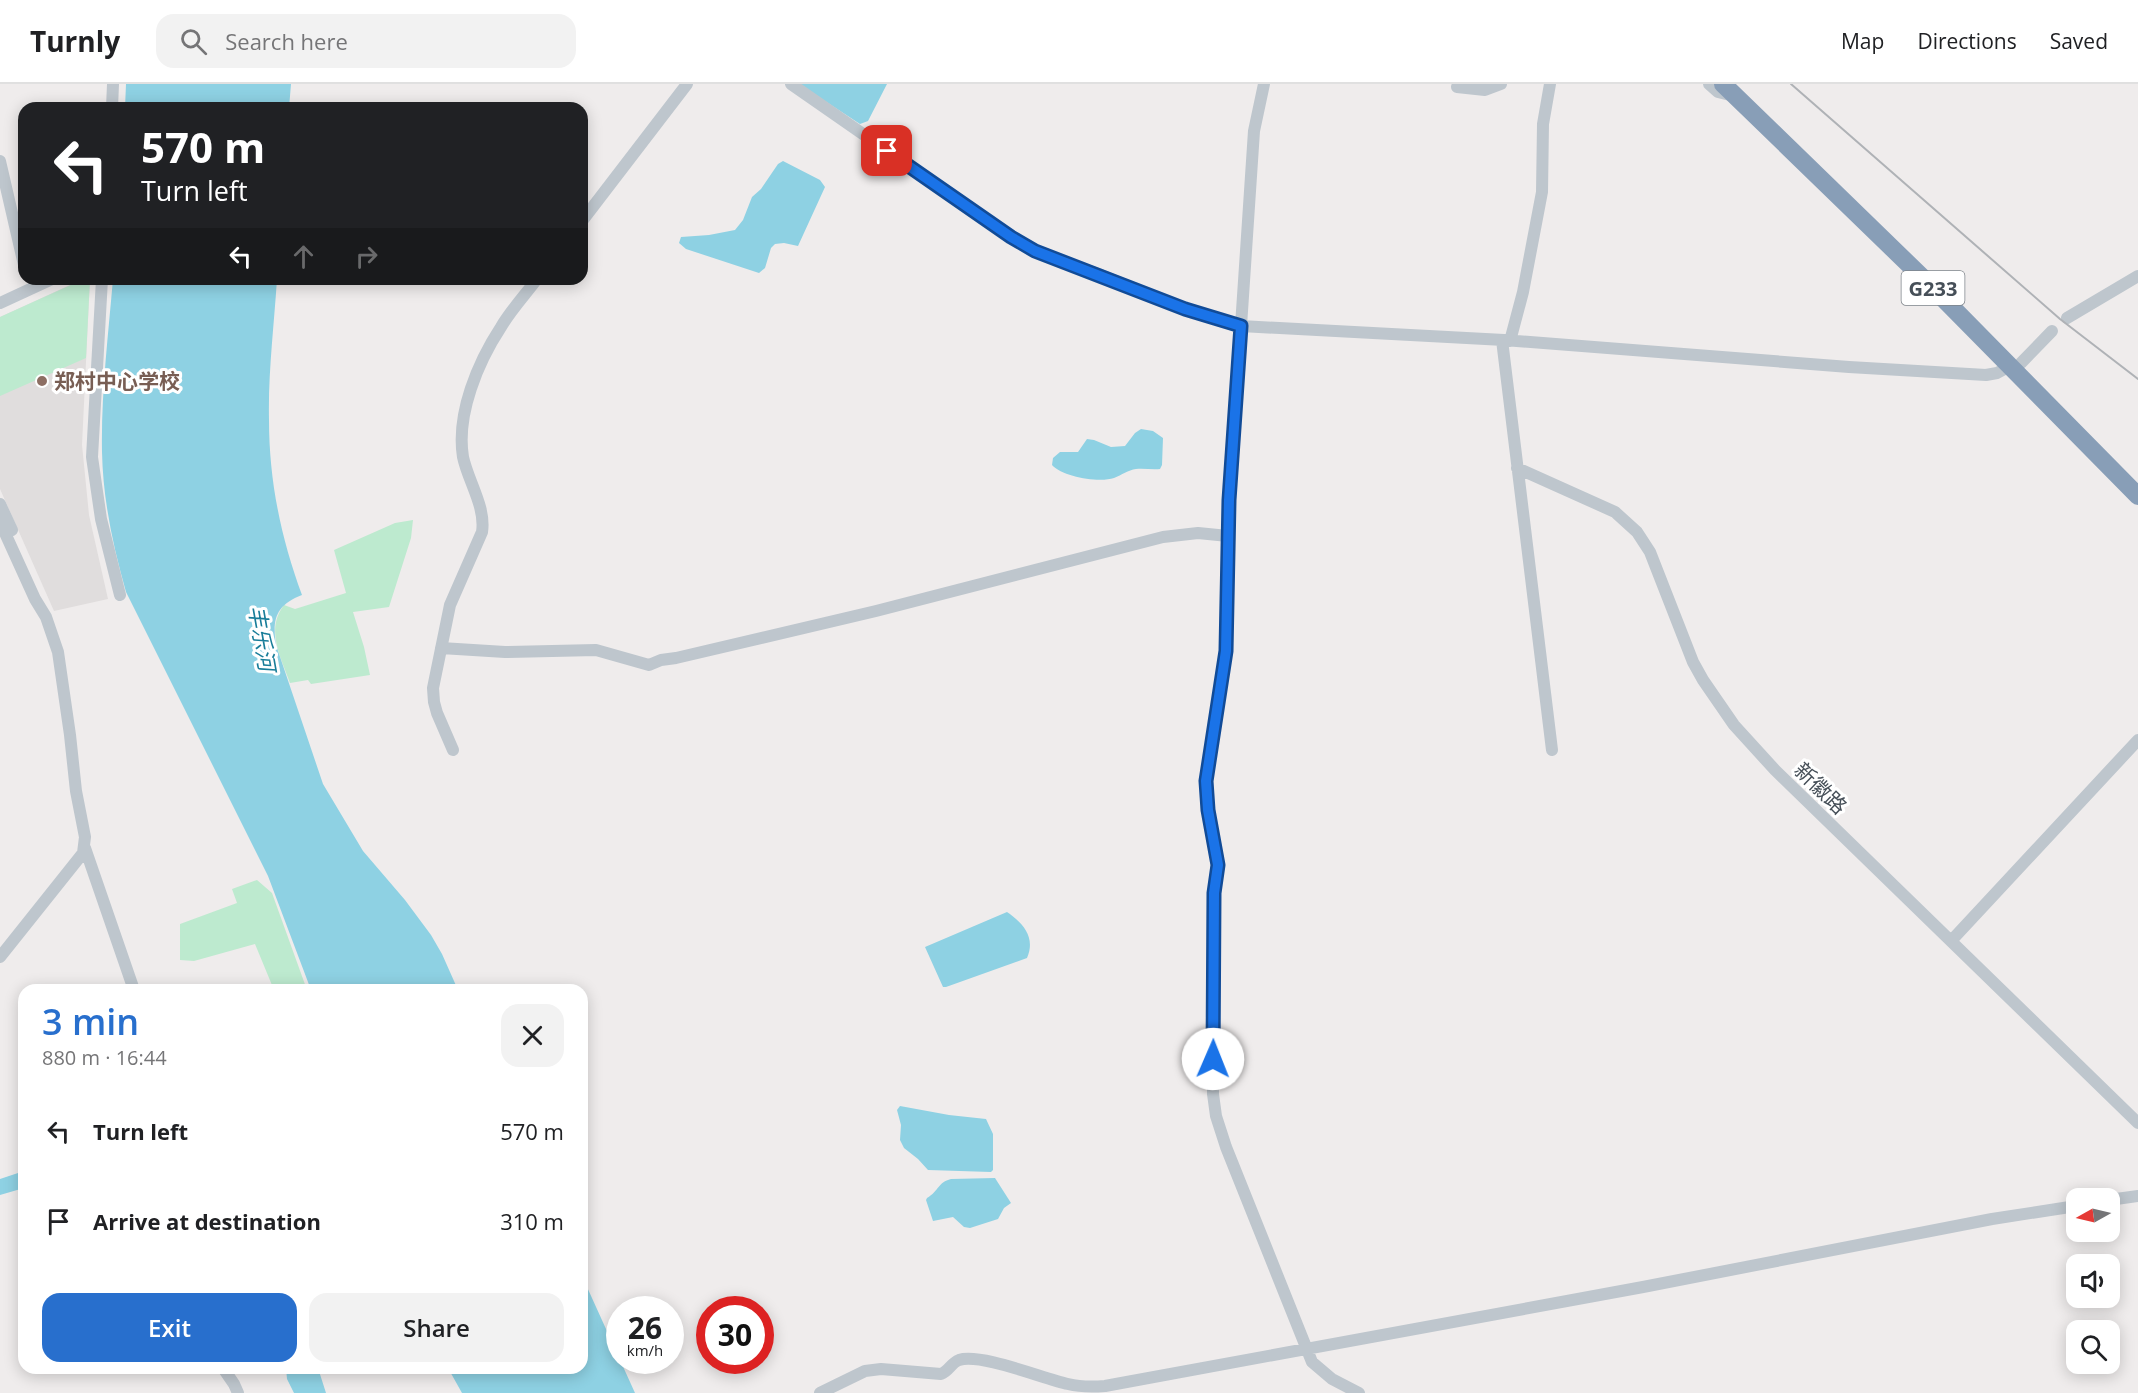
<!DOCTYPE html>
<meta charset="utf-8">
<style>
:root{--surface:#fff;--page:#f2f2f2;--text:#202124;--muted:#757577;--line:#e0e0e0;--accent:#286fcd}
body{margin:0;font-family:"Open Sans","Noto Sans SC",sans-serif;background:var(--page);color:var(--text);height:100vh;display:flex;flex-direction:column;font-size:22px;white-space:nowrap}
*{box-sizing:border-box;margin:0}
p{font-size:20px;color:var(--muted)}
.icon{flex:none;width:33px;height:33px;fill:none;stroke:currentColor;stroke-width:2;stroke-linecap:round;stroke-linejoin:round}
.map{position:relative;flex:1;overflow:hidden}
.sheet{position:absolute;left:18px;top:900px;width:570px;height:390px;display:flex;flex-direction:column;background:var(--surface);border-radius:18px;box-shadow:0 3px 15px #0003}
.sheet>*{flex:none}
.top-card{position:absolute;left:18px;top:18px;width:570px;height:183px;border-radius:18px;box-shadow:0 3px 15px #0003;background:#202124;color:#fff;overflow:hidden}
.needle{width:39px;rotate:262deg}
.fabs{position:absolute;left:2066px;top:1104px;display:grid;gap:12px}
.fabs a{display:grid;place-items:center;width:54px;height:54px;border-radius:12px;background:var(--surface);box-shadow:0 3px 15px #0003;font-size:30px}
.speed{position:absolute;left:606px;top:1212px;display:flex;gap:12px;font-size:30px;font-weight:700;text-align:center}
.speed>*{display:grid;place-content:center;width:78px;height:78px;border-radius:50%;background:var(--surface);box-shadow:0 3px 15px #0003;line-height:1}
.speed small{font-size:15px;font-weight:400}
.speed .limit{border:9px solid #d22;background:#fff;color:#111}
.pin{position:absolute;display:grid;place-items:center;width:51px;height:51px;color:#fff;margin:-26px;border-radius:12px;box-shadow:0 3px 9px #0006}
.me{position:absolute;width:66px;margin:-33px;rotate:1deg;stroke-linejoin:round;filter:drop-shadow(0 0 4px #0008)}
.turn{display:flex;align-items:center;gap:21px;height:126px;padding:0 24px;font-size:27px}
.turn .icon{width:78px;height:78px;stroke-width:2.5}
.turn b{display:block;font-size:42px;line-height:51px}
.lanes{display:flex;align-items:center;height:57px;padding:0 24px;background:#0003;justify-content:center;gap:30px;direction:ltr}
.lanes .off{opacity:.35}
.round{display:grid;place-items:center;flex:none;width:63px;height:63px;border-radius:18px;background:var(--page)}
.overview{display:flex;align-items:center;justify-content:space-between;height:102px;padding:0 24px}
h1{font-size:36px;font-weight:600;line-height:45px;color:var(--accent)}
.primary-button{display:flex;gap:12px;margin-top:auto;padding:12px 24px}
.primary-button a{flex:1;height:69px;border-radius:18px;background:var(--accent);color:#fff;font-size:24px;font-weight:600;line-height:69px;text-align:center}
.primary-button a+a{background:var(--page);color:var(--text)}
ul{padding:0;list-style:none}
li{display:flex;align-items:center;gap:18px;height:90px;padding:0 24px}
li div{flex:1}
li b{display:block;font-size:22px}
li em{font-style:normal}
header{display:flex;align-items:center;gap:36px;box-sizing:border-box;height:84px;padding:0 30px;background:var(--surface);border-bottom:2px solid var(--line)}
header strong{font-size:28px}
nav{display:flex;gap:33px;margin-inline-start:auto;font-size:21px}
.search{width:420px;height:54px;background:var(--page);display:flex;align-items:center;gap:15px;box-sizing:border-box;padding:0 21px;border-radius:18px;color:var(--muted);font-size:22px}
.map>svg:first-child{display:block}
.education{fill:#e0dddd}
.green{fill:#bdeacf}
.water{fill:#8ed1e3}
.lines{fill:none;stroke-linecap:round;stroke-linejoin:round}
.minor{stroke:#bec6cd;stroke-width:12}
.highway{stroke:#889eb7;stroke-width:18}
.rail{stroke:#afb2b6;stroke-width:2}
.route-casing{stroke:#114b97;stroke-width:15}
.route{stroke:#1a73e8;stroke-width:10}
.education-dot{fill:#8d6e63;stroke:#fff;stroke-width:2}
.labels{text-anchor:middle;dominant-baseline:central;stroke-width:6;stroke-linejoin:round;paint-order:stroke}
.shield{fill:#fff;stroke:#7e848a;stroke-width:1.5}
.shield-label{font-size:20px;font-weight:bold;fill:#464f58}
.education-label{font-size:21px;font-weight:bold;fill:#785e54;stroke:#fff;text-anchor:start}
.street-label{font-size:21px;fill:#464f58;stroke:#fff}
.water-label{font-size:22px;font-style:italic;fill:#187d99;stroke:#fff}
</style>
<header>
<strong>Turnly</strong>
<div class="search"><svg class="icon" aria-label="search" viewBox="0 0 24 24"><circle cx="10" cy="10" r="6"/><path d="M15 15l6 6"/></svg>Search here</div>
<nav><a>Map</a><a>Directions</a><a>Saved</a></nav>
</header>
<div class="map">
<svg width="2138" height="1309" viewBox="0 0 2138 1309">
<rect width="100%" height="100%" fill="#efecec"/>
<path class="education" d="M83 195H90L82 361 89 431 108 515 54 527 0 405V233Z"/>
<path class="green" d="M84 195H90L86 274 0 312V233Z
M413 436 411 454 389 523 353 528 364 563 370 591 311 600 308 596 290 599C281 573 265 546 284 521L295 525 346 509 334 466 395 439Z
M257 796 272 809 307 906H274L255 860 194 877 180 876V840L237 819 232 805Z"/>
<path class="water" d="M126 0H291L289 24H125Z
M799 0H887L868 37 860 40Z
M783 77 820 96 825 103 798 162 784 159 775 160 771 164 765 184 759 189 686 165 679 159 681 153 709 151 735 146 743 136 752 113 761 105 778 80Z
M113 195H277C274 242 268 289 269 336 269 397 281 454 302 511 276 521 272 535 276 561L323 700 363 767 405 816 431 851 442 870 458 906H311L268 792 126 508C113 462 103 416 102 368 101 311 108 253 113 195Z
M1141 345 1153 347 1163 354 1162 381 1160 385C1152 386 1144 384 1136 385 1128 386 1122 391 1114 394 1099 399 1063 393 1052 381L1053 374 1060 368H1078L1087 355 1094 356 1111 363 1125 362 1135 349Z
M1007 828C1023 839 1036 853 1027 874L946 903H943L925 863Z
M900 1022 949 1031 986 1035 993 1050V1086L991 1088 928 1086 918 1075 904 1064 900 1056 901 1041 897 1026Z
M24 1087V1104L0 1111V1095Z
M995 1094 1011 1119 1004 1124 998 1135 970 1144 964 1143 953 1133 933 1137 926 1116 927 1114C939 1107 938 1098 951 1095Z
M582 1192 635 1309H462L448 1284H582Z
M286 1284H318L326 1309H294L287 1295Z"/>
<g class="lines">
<path class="minor" d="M791 0 1011 153 1048 173 1101 191 1185 225 1241 242 1504 256 1849 283 1986 291 1997 289 2010 282
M1264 0 1254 47 1241 242 1229 416 1226 567 1206 697 1208 725 1219 781 1214 809 1213 1010 1216 1032 1226 1063 1312 1278 1332 1295 1359 1309
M1709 0 1718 8 1734 12
M1457 3 1485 6 1501 0
M112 24 113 0
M0 77 24 181
M582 137 687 0
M102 195 92 373 101 435 120 511
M0 219 52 195
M2067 234 2138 192
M1502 256 1552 666
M1510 257 1523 208 1542 108 1543 40 1550 0
M2021 279 2052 247
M1517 384 1615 428 1637 448 1650 468 1693 578 1703 596 1734 641 1775 686 2138 1039
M0 420 12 446
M0 438 35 515 46 533 58 568 70 651 76 707 85 753 83 769 0 873
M441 564 505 568 596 566 649 581 661 576 676 574 876 527 1163 453 1198 449 1228 452
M453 666 437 629 434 618 433 604 450 521 482 448C486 423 468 397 463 373 456 330 478 278 501 243 511 226 525 211 537 195
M85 764 134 906
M1951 857 2138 656
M2109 1116 2138 1112
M223 1284 234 1300 238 1309
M820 1309 865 1287 881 1285 941 1290C949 1287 951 1279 959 1276 981 1269 1044 1295 1068 1300 1080 1303 1093 1303 1105 1302L1643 1203 1992 1135 2076 1122"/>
<path class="highway" d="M1723 0 1927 198 2138 412"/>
<path class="rail" d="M1791 0 2060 235 2138 295"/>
</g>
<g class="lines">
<defs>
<path id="route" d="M887 67 1011 153 1035 167 1185 225 1241 242 1229 416 1226 567 1206 697 1208 726 1218 781 1214 809 1213 975"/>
</defs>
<use href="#route" class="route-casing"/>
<use href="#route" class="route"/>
</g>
<circle class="education-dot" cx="42" cy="297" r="6"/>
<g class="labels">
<rect class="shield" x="1901.5" y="187" width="63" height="34" rx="4.5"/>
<g class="shield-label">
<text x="1933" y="204">G233</text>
</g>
<g class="education-label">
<text x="54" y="297">郑村中心学校</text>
</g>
<g class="street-label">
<text transform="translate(1821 704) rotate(44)">新徽路</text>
</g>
<g class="water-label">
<text transform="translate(263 554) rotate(80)">丰乐河</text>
</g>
</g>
</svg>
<div class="fabs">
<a><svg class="needle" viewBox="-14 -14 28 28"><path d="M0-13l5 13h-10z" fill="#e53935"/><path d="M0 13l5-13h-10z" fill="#757577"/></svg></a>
<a><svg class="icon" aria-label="sound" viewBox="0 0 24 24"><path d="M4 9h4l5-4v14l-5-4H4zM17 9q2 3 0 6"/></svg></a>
<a><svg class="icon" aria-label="search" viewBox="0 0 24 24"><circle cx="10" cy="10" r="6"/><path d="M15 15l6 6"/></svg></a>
</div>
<div class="speed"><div>26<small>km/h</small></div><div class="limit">30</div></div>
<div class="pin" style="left:887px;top:67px;background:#d93025"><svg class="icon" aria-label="arrive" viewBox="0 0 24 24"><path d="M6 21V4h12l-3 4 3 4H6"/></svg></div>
<svg class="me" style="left:1213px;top:975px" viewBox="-20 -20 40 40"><circle r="19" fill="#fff"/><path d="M0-13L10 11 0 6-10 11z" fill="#1a73e8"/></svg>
<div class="top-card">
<div class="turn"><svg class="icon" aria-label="left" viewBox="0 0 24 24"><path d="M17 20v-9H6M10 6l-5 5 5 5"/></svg><div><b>570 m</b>Turn left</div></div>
<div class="lanes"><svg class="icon" aria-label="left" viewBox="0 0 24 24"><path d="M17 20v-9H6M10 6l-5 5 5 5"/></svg><svg class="icon off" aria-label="ahead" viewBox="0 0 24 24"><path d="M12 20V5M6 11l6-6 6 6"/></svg><svg class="icon off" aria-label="right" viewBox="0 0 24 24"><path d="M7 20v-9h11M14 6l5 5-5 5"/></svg></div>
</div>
<section class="sheet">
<div class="overview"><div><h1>3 min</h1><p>880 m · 16:44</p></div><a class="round"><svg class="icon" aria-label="close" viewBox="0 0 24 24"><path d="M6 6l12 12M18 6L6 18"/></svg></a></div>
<ul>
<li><svg class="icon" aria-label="left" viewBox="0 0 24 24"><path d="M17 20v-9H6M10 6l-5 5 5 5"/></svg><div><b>Turn left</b></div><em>570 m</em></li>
<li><svg class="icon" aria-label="arrive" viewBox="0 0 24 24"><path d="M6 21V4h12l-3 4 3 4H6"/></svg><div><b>Arrive at destination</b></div><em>310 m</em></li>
</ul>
<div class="primary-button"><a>Exit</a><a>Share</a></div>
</section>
</div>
